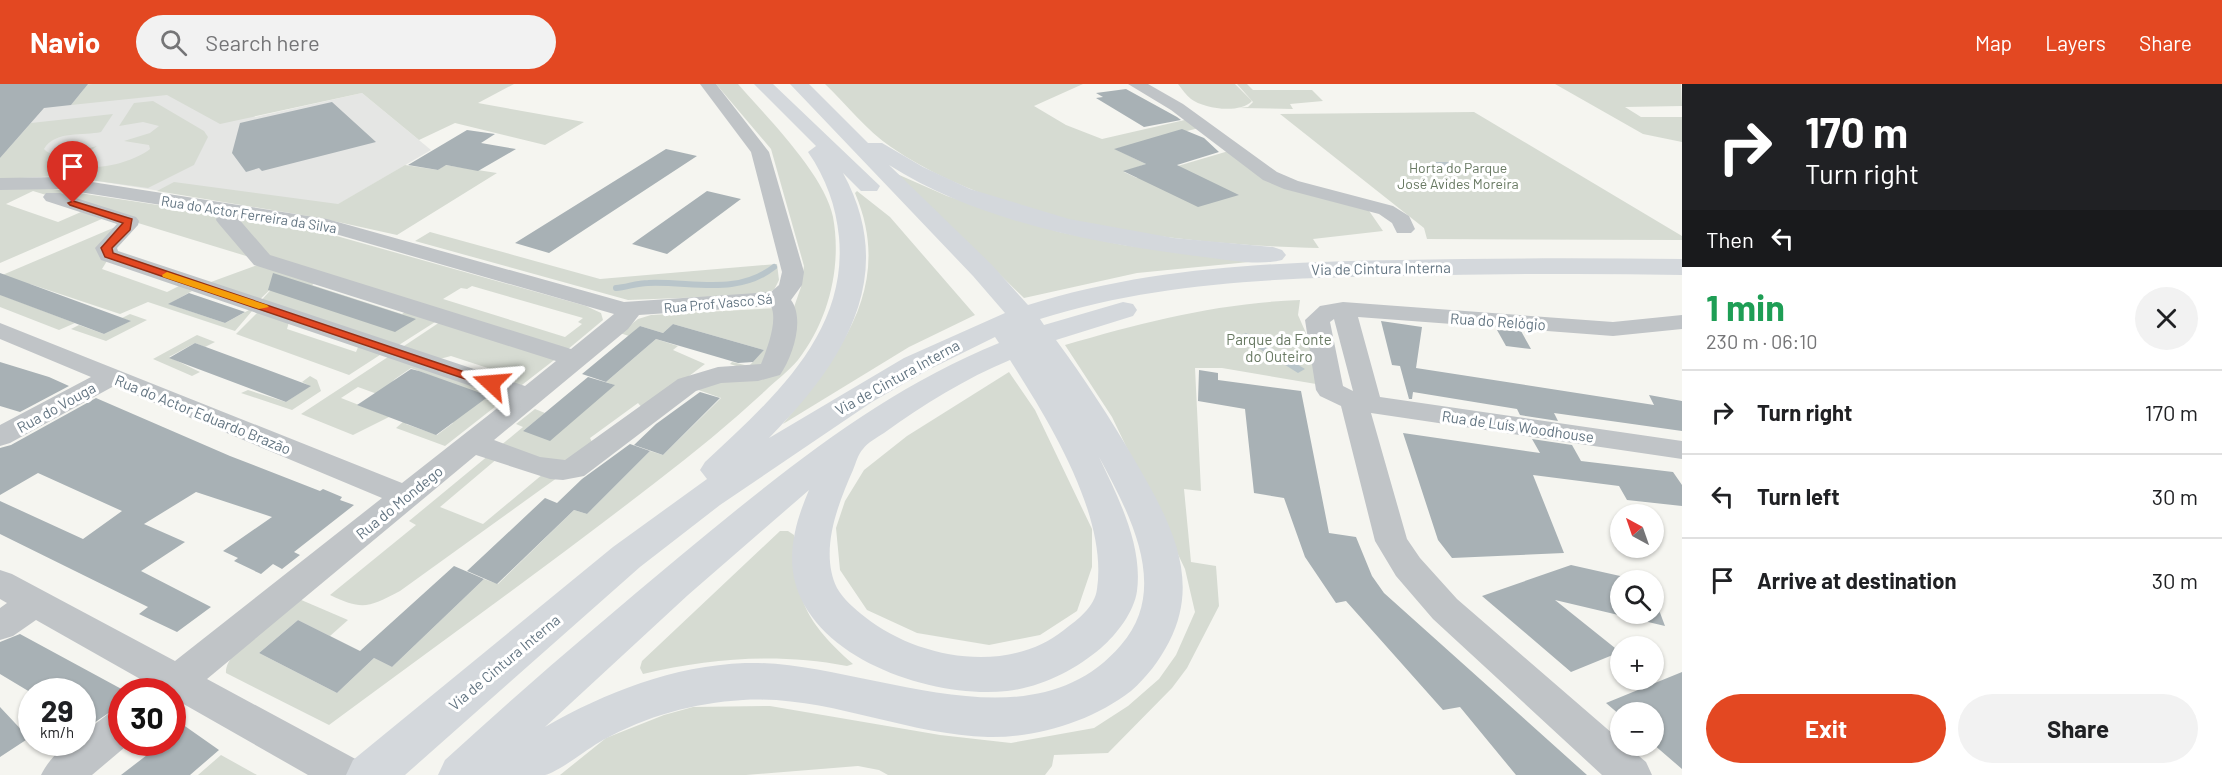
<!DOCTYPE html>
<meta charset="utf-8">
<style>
:root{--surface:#fff;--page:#f2f2f2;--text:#202124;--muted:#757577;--line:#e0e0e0;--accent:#e34822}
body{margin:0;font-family:Barlow,sans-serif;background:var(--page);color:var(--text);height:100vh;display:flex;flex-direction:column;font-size:22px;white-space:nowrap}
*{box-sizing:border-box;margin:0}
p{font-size:20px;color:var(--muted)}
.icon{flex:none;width:33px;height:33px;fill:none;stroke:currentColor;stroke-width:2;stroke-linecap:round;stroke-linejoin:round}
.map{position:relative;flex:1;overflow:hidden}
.sheet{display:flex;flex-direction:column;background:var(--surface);width:540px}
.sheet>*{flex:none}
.banner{background:#202124;color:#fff;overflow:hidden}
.needle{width:39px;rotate:320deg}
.tools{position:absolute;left:1610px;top:420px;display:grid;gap:12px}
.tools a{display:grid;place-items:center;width:54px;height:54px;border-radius:50%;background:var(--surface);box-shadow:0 2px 4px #0004;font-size:30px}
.speed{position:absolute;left:18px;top:594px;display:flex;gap:12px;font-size:30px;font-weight:700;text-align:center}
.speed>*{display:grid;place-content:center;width:78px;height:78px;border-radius:50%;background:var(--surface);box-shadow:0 2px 4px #0004;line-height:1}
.speed small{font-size:15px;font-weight:400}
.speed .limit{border:9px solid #d22;background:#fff;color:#111}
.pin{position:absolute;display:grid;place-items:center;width:51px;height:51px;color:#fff;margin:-62px -26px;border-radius:50% 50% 50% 0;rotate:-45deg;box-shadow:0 0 6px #0007}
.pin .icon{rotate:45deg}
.me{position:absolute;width:66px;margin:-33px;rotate:289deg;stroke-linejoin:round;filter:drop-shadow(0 0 4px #0008)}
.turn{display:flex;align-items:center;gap:21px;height:126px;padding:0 24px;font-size:27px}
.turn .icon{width:78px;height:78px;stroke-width:2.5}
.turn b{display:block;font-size:42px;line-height:51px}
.then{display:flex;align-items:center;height:57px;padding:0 24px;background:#0003;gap:12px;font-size:22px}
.round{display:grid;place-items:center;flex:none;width:63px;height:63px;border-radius:32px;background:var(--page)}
.overview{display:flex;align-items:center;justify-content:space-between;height:102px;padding:0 24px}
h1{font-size:36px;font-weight:700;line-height:45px;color:#1e9e55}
.cta{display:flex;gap:12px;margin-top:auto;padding:12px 24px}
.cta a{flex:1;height:69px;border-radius:36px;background:var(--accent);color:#fff;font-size:24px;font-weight:700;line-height:69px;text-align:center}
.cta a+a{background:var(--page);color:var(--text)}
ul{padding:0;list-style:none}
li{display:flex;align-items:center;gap:18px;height:84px;padding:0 24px;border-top:2px solid var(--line)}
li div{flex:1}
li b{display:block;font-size:22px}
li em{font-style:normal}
header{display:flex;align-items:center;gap:36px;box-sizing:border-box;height:84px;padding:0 30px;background:var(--accent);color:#fff}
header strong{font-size:28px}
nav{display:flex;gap:33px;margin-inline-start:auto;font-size:21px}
.search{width:420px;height:54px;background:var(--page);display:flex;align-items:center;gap:15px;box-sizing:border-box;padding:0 21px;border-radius:33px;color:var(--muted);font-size:22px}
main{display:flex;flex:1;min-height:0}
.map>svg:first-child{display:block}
.built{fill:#e5e6e4}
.green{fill:#d6dbd2;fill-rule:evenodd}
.water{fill:#b9c5ca}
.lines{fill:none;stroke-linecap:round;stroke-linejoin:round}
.stream{stroke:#b9c5ca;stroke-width:6}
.building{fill:#a8b1b5}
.minor{fill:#c0c4c7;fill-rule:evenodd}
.highway{fill:#d4d8dc;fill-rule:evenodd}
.route{fill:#e34822;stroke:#942f16;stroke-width:1.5}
.slow{fill:#f59e0b}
.labels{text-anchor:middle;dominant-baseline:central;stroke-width:6;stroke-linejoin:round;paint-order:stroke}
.far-park-label{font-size:14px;fill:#687962;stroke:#fff}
.far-street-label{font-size:14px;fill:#637582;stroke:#fff}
.street-label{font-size:15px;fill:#637582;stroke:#fff}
.park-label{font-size:15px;fill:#687962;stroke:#fff}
</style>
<header>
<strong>Navio</strong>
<div class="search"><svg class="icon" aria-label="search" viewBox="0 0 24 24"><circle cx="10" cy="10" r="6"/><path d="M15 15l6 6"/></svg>Search here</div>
<nav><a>Map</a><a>Layers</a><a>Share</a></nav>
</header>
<main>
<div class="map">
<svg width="1682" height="691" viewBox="0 0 1682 691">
<rect width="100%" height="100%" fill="#f5f5f0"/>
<path class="built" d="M0 0H222L255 33 362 9 431 66 318 132 72 93 38 92 0 95Z"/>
<path class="green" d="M93 0H514L478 19 584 38 545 61 455 39 419 56 362 9 220 40 167 11 71 21 84 5H41Z
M716 0H738C766 32 825 91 833 133 842 182 829 236 798 276 789 287 775 297 765 307 730 339 694 369 656 398 549 481 438 560 329 641L226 589C224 566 281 530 299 515L348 536 330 552 298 536 259 569 337 609 374 574 392 583 484 495 498 500 574 426 587 430 650 367 663 371 721 314 690 303 771 289 801 203 804 182 771 65Z
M825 0H1083L1034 22 1066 41 1102 55 1189 35 1199 44 1115 65 1146 80 1124 88 1137 94 1232 66 1263 91 1365 121 1383 147 1313 155 1319 164C1184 161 1004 141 891 63 867 47 846 20 825 0Z
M1178 0H1235L1252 17C1240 30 1204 25 1191 15 1186 11 1182 5 1178 0Z
M1237 0H1247L1253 6H1312L1323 17 1290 20 1293 25 1239 24 1248 23 1253 18Z
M1555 0H1681L1682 22 1625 23 1641 33H1682V58L1643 50Z
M153 17 204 47 208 53 194 81 148 104 61 92 0 95V74L31 39 113 30 101 48C84 52 55 46 44 65 56 78 83 65 97 62L78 76C90 92 137 76 150 65L149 61 124 57 150 49 159 42 143 38 119 42 134 19Z
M1474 28 1682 152V156L1427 155 1424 144 1280 30Z
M405 81 438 86 445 81 497 89 397 151 320 134 157 107 174 98 338 120Z
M897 90 947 112 1059 148 1123 161 1249 178 1137 189 1024 214Z
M40 103 308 144 586 222 601 229 603 236 561 271 443 233 391 266 257 221 278 198 255 220 200 202 263 179 279 182 33 107 6 120 58 138 81 128 122 137 110 172 102 185 167 208 187 198V205L192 207 169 220 225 239 249 226 252 227 235 247 148 218 120 230 30 200 4 212 75 239 59 246 0 223V192L120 141 104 134 0 179V104ZM321 195 412 223 402 230 312 201ZM472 202 583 234 578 238 582 240 565 253 443 215 461 204 467 205Z
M857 107 890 133 975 231 909 263 783 340C839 270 895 203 855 109Z
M430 148 600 195 777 180 779 196 774 206 759 211 628 216 415 157Z
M1300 216 1298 231 1309 256 1316 300 1222 284H1195L1201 407 1184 405 1191 478 1216 482 1219 522 1187 584 1172 604 1108 669 1054 671 1052 682 1045 691H888L879 686 858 682 746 691H560L606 654 664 631 693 623 770 622 940 651 1011 659 1094 644 1128 622 1159 595 1176 571 1195 528 1185 485 1112 333 1065 261C1143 238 1218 219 1300 216Z
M776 224 769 280 749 286 730 280 732 278 749 282 764 266 673 240 663 249 640 242 629 252 620 249 638 235 651 231Z
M258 228 289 238 287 245 356 268 359 261 383 269 349 291 236 250Z
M130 230 147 236 106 257 71 245 79 241 104 250 130 237 122 234Z
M443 236 558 273 518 304 487 293 500 288 451 272 436 276 401 264Z
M197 251 215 258 205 263 195 259 169 273 200 288 192 292 153 275Z
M656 255 678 262 673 266 705 280 644 326 638 319 590 354 594 362 564 382 500 362 523 343 516 340 535 325 545 329 523 347 614 301 606 298Z
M391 271 510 311 445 362 396 344 411 331 406 340 437 351 453 339 439 295 411 284 395 295 380 311 358 303 341 314 387 332 401 327 353 351 301 330Z
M1009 288 1035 326 1092 445V483L1077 527 1040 551 989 561 917 549 867 526 840 486 836 444 845 417 864 386 907 352Z
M310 292 317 296 321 307 292 326 241 309 248 306 286 318 310 302 302 298Z
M489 371 498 374 440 423 483 440 543 390 561 391 400 507C369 523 363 527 330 511L416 441 409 437Z
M780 447H788L794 451C795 516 805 537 853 580L847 582C777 569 711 574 643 590L640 584 642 577Z
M221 671 257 691H198Z"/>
<path class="water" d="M1435 78H1452L1467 84 1465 88 1425 86 1423 83Z
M1246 249 1305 285 1298 289 1239 252Z"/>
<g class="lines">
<path class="stream" d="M616 204C627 203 637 199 648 199 692 197 737 212 774 183"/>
</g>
<path class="building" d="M0 0H88L71 21 44 24 0 74Z
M1126 5 1177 33 1181 36 1144 43 1096 14 1103 13 1096 9Z
M332 18 376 58 262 87 259 84 246 88 232 69 240 39Z
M1182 45 1204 54 1219 68 1177 81 1239 111 1198 123 1123 87 1146 80 1114 65Z
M467 46 495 50 481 59 516 65 478 87 446 81 438 86 408 81Z
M666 65 697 72 549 169 515 159Z
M707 107 741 115 667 170 632 160Z
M0 189 131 237 104 250 0 211Z
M273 189 416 235 395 248 268 206Z
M189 209 245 228 225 239 168 220Z
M1381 237 1422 243 1416 284 1654 321 1649 311 1682 317V347L1554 329 1558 337 1520 331 1517 325 1413 308 1412 315H1409L1400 282 1392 281Z
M673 240 764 266 753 278 738 279 656 255 606 298 582 290 640 242 663 249Z
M1497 246 1521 247 1531 265 1506 262Z
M195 259 311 302 286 318 169 274Z
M0 278 49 293 69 302 20 328 0 322Z
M411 285 419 287 489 312 436 351 357 321Z
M1199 286 1218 289V296L1301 307 1329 449 1356 453 1372 492 1384 509 1587 691H1516L1460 623 1443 626 1346 517 1336 519 1305 473 1284 414 1254 409 1245 325 1198 317Z
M588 293 615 301 550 357 523 347Z
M700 308 720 314 663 371 634 361 656 340Z
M96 314 230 372 320 407 323 405 342 413 340 416 354 421 294 468 300 471 282 485 273 480 261 490 234 477 238 474 223 467 272 433 196 408 144 440 185 458 141 487 211 523 177 548 139 530 148 523 0 450V417L83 455 122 427 38 389 0 411V364L11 361Z
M1403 349 1540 369 1532 355 1572 361 1581 377 1673 388 1682 401V422L1627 416 1619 402 1533 391 1564 469 1452 474 1438 456Z
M630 360 650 367 587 430 574 426 497 500 467 487 545 414 557 419 582 395Z
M1571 481 1638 496H1620V530H1653V510L1665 542 1555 516 1620 568 1571 588 1482 512Z
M454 482 484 495 392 583 374 574 337 609 259 569 298 536 360 567Z
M20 550 127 608H122V620L82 647V608H30L0 590V558Z
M1682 588V685L1653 660V628H1620V631L1606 619Z
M0 623 29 654 0 673Z
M172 633 219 666 190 691H121L147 671 133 658H172Z"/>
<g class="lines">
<path class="minor" d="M700 0H716L769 68 804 188 802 201 791 216C805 235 793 272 780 291L758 297 721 299 696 307 584 392 563 396 550 395 476 371 207 595 361 678 367 691H308L180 618 172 621V608H145L149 600 36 536 13 552 0 556V524L7 519 0 515V486L12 490 175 577 382 414 114 302 10 359 0 362V341L91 293 0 255V239L402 399 509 315 101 176 95 164 117 140 46 117 43 113 46 109H60L136 133 139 137 138 141 117 164 118 167 525 302 556 277 254 181 219 140 216 136 218 130 60 105 0 106V94L60 93 327 135 624 218 771 208 779 201 782 188 751 68ZM237 133 325 147 614 230 571 265 270 171ZM771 222C778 237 767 265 761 280L718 283 678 295 565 376 540 373 494 356 628 245 639 231Z
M1128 0H1148L1183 20 1277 88 1298 97 1393 122 1409 132 1415 145 1411 149H1397L1392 139 1379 130 1284 105 1263 96 1171 26Z
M1343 218 1613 238 1682 231V245L1613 252 1358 233 1380 313 1682 357V375L1371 329 1407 455 1420 474 1457 515 1620 656V662H1627L1646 678 1652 691H1602L1433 535 1396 492 1375 457 1341 322 1320 312 1316 306 1305 236 1320 222ZM1334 235 1353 307 1343 302 1330 238Z
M122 625V658H131L92 691H41C49 675 64 658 82 658V650L108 630Z"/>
<path class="highway" d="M754 0H773L880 102 877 107H861L843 89C900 193 842 280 769 354L904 274 1005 229 973 192 790 0H809L868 59H882L923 83 970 105 1069 135 1174 154 1273 163 1282 166 1286 171 1282 176C1258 182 1229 176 1204 173 1098 160 981 139 889 81L992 181 1028 221C1149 183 1274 178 1400 176 1494 174 1588 174 1682 175V191C1588 189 1494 190 1400 192 1278 194 1157 198 1040 235L1044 241 1123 218 1133 220 1137 226 1133 232 1056 256C1084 294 1110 334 1134 375 1167 432 1203 493 1169 558 1159 577 1147 593 1131 607 1092 637 1038 654 988 653 905 651 827 611 743 616 693 619 647 632 603 656 590 663 557 689 545 691 535 691 522 691 512 691 487 691 463 691 438 691L445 676C521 606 600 539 679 473 777 392 880 307 999 259L995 253 926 287 872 318 720 421 640 483 405 691H346L353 676 613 463 707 395 700 386 705 378C770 317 848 251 839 153 836 122 826 94 808 68L816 62ZM1010 276C1048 336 1108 431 1097 505 1095 523 1077 536 1064 546 1008 591 918 575 865 533 855 525 843 515 837 504 819 467 838 420 853 386 856 379 858 370 863 365 867 359 878 353 884 349 923 321 966 294 1010 276ZM1099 373C1129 429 1171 504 1121 561 1028 670 862 575 745 579 673 582 606 608 545 643L688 511 809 406C797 434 788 464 794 494 812 576 934 615 1007 607 1042 603 1075 586 1101 564 1117 550 1134 528 1137 507 1143 461 1118 413 1099 373Z"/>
</g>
<path class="route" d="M73 117 132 135 130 146 112 164 113 169 497 299 495 302H486L105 173 101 164 123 139 70 121 68 119Z"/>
<path class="slow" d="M167 188 267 221 269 223 259 225 163 193 162 191Z"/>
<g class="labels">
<g class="far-park-label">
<text x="1458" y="83">Horta do Parque<tspan x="1458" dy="16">José Avides Moreira</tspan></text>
</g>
<g class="far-street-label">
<text transform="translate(249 130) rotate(9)">Rua do Actor Ferreira da Silva</text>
<text transform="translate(718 219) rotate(-5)">Rua Prof Vasco Sá</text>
</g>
<g class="street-label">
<text transform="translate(1381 184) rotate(-1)">Via de Cintura Interna</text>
<text transform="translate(1498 237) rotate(4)">Rua do Relógio</text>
<text transform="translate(897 293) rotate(-29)">Via de Cintura Interna</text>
<text transform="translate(56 323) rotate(-29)">Rua do Vouga</text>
<text transform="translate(203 330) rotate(22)">Rua do Actor Eduardo Brazão</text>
<text transform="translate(1518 342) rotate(8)">Rua de Luís Woodhouse</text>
<text transform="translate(399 418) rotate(-39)">Rua do Mondego</text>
<text transform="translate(504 578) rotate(-40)">Via de Cintura Interna</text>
</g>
<g class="park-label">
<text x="1279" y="255">Parque da Fonte<tspan x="1279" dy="17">do Outeiro</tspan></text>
</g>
</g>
</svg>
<div class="tools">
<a><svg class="needle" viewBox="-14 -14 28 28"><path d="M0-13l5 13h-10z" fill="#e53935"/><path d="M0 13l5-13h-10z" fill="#757577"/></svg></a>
<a><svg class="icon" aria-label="search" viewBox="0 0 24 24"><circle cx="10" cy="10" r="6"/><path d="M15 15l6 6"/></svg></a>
<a>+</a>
<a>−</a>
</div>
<div class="speed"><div>29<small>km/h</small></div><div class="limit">30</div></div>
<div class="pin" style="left:73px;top:119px;background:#d93025"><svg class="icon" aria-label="arrive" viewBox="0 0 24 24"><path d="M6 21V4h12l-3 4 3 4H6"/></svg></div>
<svg class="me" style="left:491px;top:299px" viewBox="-20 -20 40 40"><path d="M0-17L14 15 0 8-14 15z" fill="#e34822" stroke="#fff" stroke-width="4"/></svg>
</div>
<section class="sheet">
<div class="banner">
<div class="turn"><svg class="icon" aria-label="right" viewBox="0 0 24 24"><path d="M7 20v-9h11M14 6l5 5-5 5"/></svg><div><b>170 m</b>Turn right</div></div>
<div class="then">Then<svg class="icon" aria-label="left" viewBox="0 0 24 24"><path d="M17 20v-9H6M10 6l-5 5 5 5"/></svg></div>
</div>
<div class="overview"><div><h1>1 min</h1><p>230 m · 06:10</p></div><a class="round"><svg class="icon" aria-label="close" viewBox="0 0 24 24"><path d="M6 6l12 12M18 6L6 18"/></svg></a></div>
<ul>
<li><svg class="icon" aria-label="right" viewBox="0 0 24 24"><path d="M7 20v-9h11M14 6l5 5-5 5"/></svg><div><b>Turn right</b></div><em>170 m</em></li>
<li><svg class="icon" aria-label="left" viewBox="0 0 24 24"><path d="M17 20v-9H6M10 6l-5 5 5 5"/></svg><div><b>Turn left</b></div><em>30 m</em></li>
<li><svg class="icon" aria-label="arrive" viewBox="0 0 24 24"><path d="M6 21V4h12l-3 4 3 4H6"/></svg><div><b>Arrive at destination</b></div><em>30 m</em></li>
</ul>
<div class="cta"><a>Exit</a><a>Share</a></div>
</section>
</main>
